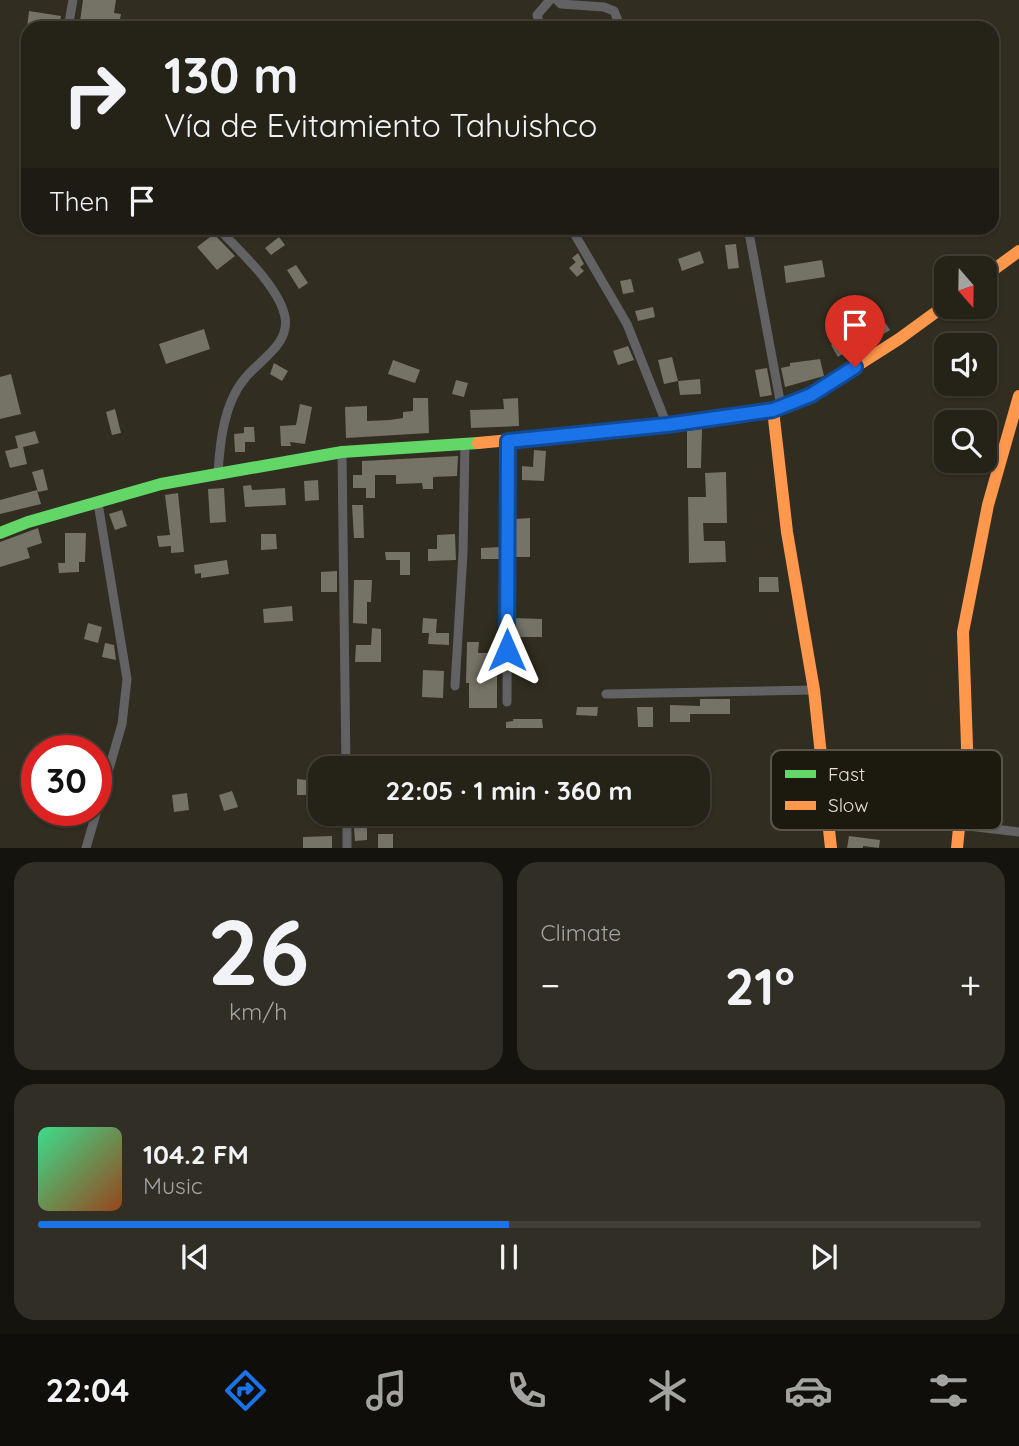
<!DOCTYPE html>
<meta charset="utf-8">
<style>
:root{--surface:#252218;--page:#312f25;--text:#f1f3f6;--muted:#a3a4a2;--line:#423f37;--accent:#1a73e8}
body{margin:0;font-family:Quicksand,sans-serif;background:var(--page);color:var(--text);height:100vh;display:flex;flex-direction:column;font-size:26px;white-space:nowrap}
*{box-sizing:border-box;margin:0}
p{font-size:23px;color:var(--muted)}
.icon{flex:none;width:38px;height:38px;fill:none;stroke:currentColor;stroke-width:2;stroke-linecap:round;stroke-linejoin:round}
.map{position:relative;height:848px;overflow:hidden}
.side{display:flex;flex-direction:column;gap:14px;padding:14px;background:#14130d;flex:1}
.side>*{flex:none}
.guide{position:absolute;left:21px;top:21px;width:978px;height:214px;border-radius:21px;box-shadow:0 2px 5px #0004,0 0 0 2px var(--line);background:#252218;color:var(--text);overflow:hidden}
.needle{width:46px;rotate:160deg}
.fabs{position:absolute;left:934px;top:256px;display:grid;gap:14px}
.fabs a{display:grid;place-items:center;width:63px;height:63px;border-radius:14px;background:var(--surface);box-shadow:0 2px 5px #0004,0 0 0 2px var(--line);font-size:35px}
.speed{position:absolute;left:21px;top:735px;display:flex;gap:14px;font-size:35px;font-weight:700;text-align:center}
.speed>*{display:grid;place-content:center;width:91px;height:91px;border-radius:50%;background:var(--surface);box-shadow:0 2px 5px #0004,0 0 0 2px var(--line);line-height:1}
.speed .limit{border:10px solid #d22;background:#fff;color:#111}
.pin{position:absolute;display:grid;place-items:center;width:60px;height:60px;color:#fff;margin:-72px -30px;border-radius:50% 50% 50% 0;rotate:-45deg;box-shadow:0 0 7px #0007}
.pin .icon{rotate:45deg}
.me{position:absolute;width:77px;margin:-38px;rotate:0deg;stroke-linejoin:round;filter:drop-shadow(0 0 5px #0008)}
.turn{display:flex;align-items:center;gap:24px;height:147px;padding:0 28px;font-size:32px}
.turn .icon{width:91px;height:91px;stroke-width:2.5}
.turn b{display:block;font-size:49px;line-height:60px}
.then{display:flex;align-items:center;height:66px;padding:0 28px;background:#0003;gap:14px;font-size:26px}
.big{font-size:52px;font-weight:700;line-height:1.1}
.side .widget{flex:1;display:flex;flex-direction:column;justify-content:center;gap:10px;min-width:0;padding:0 24px;border-radius:21px;background:var(--page)}
.side .dial{align-items:center;gap:0}
.dial b{font-size:91px;line-height:1}
.song{display:flex;align-items:center;gap:21px}
.cover{width:84px;height:84px;border-radius:10px;background:linear-gradient(135deg,hsl(150 70% 55%),hsl(20 70% 35%))}
.played{height:7px;border-radius:4px;background:linear-gradient(90deg,var(--accent) 50%,var(--line) 50%)}
.keys{display:flex;justify-content:space-around;direction:ltr}
.heat{display:flex;justify-content:space-between;align-items:center;font-size:38px;direction:ltr}
.side .tiles{flex:1;display:grid;gap:14px;grid-template-columns:1fr 1fr}
.widget:last-child{grid-column:span 2}
.trip{position:absolute;left:308px;top:756px;width:402px;height:70px;border-radius:21px;background:var(--surface);box-shadow:0 2px 5px #0004,0 0 0 2px var(--line);font-weight:700;line-height:70px;text-align:center}
.tab-bar{display:flex;height:112px;justify-content:space-around;align-items:center;background:#0f0e0a;color:var(--muted)}
.tab-bar .icon{width:49px;height:49px}
.tab-bar .current{color:var(--accent)}
.tab-bar b{font-size:32px;color:var(--text)}
.map>svg:first-child{display:block}
</style>
<div class="map">
<svg width="1019" height="848" viewBox="0 0 1019 848">
<rect width="100%" height="100%" fill="#312d20"/>
<path fill="#757266" d="M83 0H116L114 13 121 14 118 28H79Z
M29 11 61 16 59 28H27Z
M214 234 235 256 217 270 197 247Z
M279 237 285 245 271 255 265 248Z
M736 244 739 268 728 269 725 245Z
M700 251 704 263 682 271 678 259Z
M578 253 584 264 580 267 584 271 577 277 569 268 576 262 579 266 572 258Z
M822 260 825 277 786 283 784 266Z
M296 265 308 283 299 289 287 270Z
M631 279 634 292 623 294 620 281Z
M653 307 655 317 638 321 635 311Z
M880 315 890 330 882 335 880 332 865 342 867 345 857 352 854 346 838 357 831 345 866 322 867 323Z
M204 329 210 349 166 364 159 344Z
M628 346 634 360 618 365 613 351Z
M672 357 678 381 664 384 658 360Z
M820 359 824 376 785 387 781 368 790 366V363Z
M393 360 420 370 415 383 388 374Z
M274 363 288 371 282 381 270 374Z
M767 368 772 395 760 397 755 370Z
M11 374 21 414 0 419V377Z
M700 379 701 394 680 395 678 381Z
M456 380 468 383 464 397 452 394Z
M413 398H428L429 433 346 438 345 407 367 406V421L390 420 403 418V412L413 411Z
M518 398 519 426 471 428 470 410 504 409 503 399Z
M300 404 312 407 305 444 290 442 291 446H281L280 426 296 425Z
M115 409 121 433 112 435 106 412Z
M244 427H254L255 442H245V452H235L234 434 244 433Z
M702 429 701 468H687V431Z
M35 431 39 443 23 447 27 464 10 468 5 451 18 448 15 436Z
M534 450 546 451 544 481 522 480V466L533 467Z
M458 456 457 476 433 477V489H423L422 483 396 484V475H375V498H366V488H353V475H362V461Z
M43 469 48 490 38 492 32 472Z
M726 472 727 523H703L704 541H725L726 562 689 563 688 497H706L705 473Z
M318 480 319 500 305 501 304 481Z
M251 485 252 490 285 488 286 505 245 507 243 486Z
M224 488 226 522 210 523 208 489Z
M37 490 41 504 0 514V500Z
M178 493 184 552 171 553V546L159 547 157 536 170 535 165 495Z
M352 505H363L364 538H354Z
M122 510 127 526 115 530 109 514Z
M530 518V557H515V519Z
M38 528 42 543 27 548 30 558 0 567V542Z
M65 533H86L85 562H79V572L59 573 58 563H65Z
M261 534H276L277 549 261 550Z
M455 534 456 560 428 561V549H437V535Z
M501 547V559H481V548Z
M385 552H410V575H400V560H386Z
M227 560 229 574 201 578V573L195 574 194 565Z
M337 571V592H321V572Z
M759 577H778L779 592H759Z
M354 580H372L371 602H367V624L353 623Z
M292 606 293 621 264 623 263 609Z
M423 618 437 619 436 633H449V645L428 644 429 633H422Z
M514 618 542 619V637H514Z
M88 623 102 627 98 643 84 639Z
M372 628 381 629V662H355L356 645H371Z
M467 642H479L478 653H497V708H469V683H466Z
M105 643 114 645 116 660 102 657Z
M423 670 444 671 443 698 422 697Z
M700 699H730V714H690V722H670V705L700 706Z
M577 707H598L597 716 576 715Z
M637 707H653V727H638Z
M513 719H542L543 728H506V722L513 721Z
M297 779 307 780V795H297Z
M232 791 238 807 224 811 219 795Z
M187 793 189 810 174 812 172 795Z
M367 827V840L355 841 354 828Z
M378 834H393V848H378Z
M332 836V848H303V837Z
M849 836 880 840 879 848 863 846V848H847Z"/>
<g fill="none" stroke-linecap="round" stroke-linejoin="round">
<path stroke="#626265" stroke-width="9" d="M557 0 561 4 604 7 614 11 621 28
M68 28 73 0
M541 28 537 15 550 0
M571 228 627 324 667 425
M746 228 750 238 781 406
M342 452 346 768
M218 473C220 441 224 402 246 377 260 360 290 344 285 317 279 286 239 251 218 228
M455 686 463 553 465 444
M606 694 814 690
M507 702 508 441
M347 814V848
M960 825 1019 832
M86 848 122 724 127 679 98 503"/>
<path stroke="#63d668" stroke-width="12" d="M0 533 28 522 161 484 342 452 478 443"/>
<path stroke="#ff974d" stroke-width="12" d="M985 276 1019 251
M773 410 787 532 814 690 831 848
M478 443 667 425 773 410 811 395 899 339 947 304
M957 848 961 808 968 775 963 632 988 505 1019 396"/>
</g>
<g fill="none" stroke-linecap="round" stroke-linejoin="round">
<g stroke="#114b97" stroke-width="18">
<path id="route" d="M507 650 508 441 667 425 773 410 811 395 855 367"/>
</g>
<use href="#route" stroke="#1a73e8" stroke-width="12"/>
</g>
<rect x="771" y="750" width="231" height="80" rx="10" fill="#1c190f" stroke="#585449" stroke-width="2"/>
<rect x="785" y="770" width="31" height="8" fill="#63d668"/>
<rect x="785" y="801" width="31" height="9" fill="#ff974d"/>
<g font-size="19" fill="#e4dfd1">
<text x="828" y="781">Fast</text>
<text x="828" y="812">Slow</text>
</g>
</svg>
<div class="fabs">
<a><svg class="needle" viewBox="-14 -14 28 28"><path d="M0-13l5 13h-10z" fill="#e53935"/><path d="M0 13l5-13h-10z" fill="#a3a4a2"/></svg></a>
<a><svg class="icon" aria-label="sound" viewBox="0 0 24 24"><path d="M4 9h4l5-4v14l-5-4H4zM17 9q2 3 0 6"/></svg></a>
<a><svg class="icon" aria-label="search" viewBox="0 0 24 24"><circle cx="10" cy="10" r="6"/><path d="M15 15l6 6"/></svg></a>
</div>
<div class="speed"><div class="limit">30</div></div>
<div class="pin" style="left:855px;top:367px;background:#d93025"><svg class="icon" aria-label="arrive" viewBox="0 0 24 24"><path d="M6 21V4h12l-3 4 3 4H6"/></svg></div>
<svg class="me" style="left:507px;top:650px" viewBox="-20 -20 40 40"><path d="M0-17L14 15 0 8-14 15z" fill="#1a73e8" stroke="#fff" stroke-width="4"/></svg>
<div class="trip">22:05 · 1 min · 360 m</div>
<div class="guide">
<div class="turn"><svg class="icon" aria-label="right" viewBox="0 0 24 24"><path d="M7 20v-9h11M14 6l5 5-5 5"/></svg><div><b>130 m</b>Vía de Evitamiento Tahuishco</div></div>
<div class="then">Then<svg class="icon" aria-label="arrive" viewBox="0 0 24 24"><path d="M6 21V4h12l-3 4 3 4H6"/></svg></div>
</div>
</div>
<section class="side">
<div class="tiles">
<div class="widget dial"><b>26</b><p>km/h</p></div>
<div class="widget"><p>Climate</p>
<div class="heat"><a>−</a><b class="big">21°</b><a>+</a></div>
</div>
<div class="widget">
<div class="song"><i class="cover"></i><div><b>104.2 FM</b><p>Music</p></div></div>
<div class="played"></div>
<div class="keys"><svg class="icon" aria-label="previous" viewBox="0 0 24 24"><path d="M18 5L8 12l10 7zM5 5v14"/></svg><svg class="icon" aria-label="pause" viewBox="0 0 24 24"><path d="M8 5v14M16 5v14"/></svg><svg class="icon" aria-label="next" viewBox="0 0 24 24"><path d="M6 5l10 7-10 7zM19 5v14"/></svg></div>
</div>
</div>
</section>
<nav class="tab-bar">
<b>22:04</b>
<svg class="icon current" aria-label="directions" viewBox="0 0 24 24"><path d="M12 3l9 9-9 9-9-9zM9 14v-3h6M13 9l2 2-2 2"/></svg>
<svg class="icon" aria-label="music" viewBox="0 0 24 24"><path d="M9 18V5l10-2v13"/><circle cx="6" cy="18" r="3"/><circle cx="16" cy="16" r="3"/></svg>
<svg class="icon" aria-label="phone" viewBox="0 0 24 24"><path d="M5 4h4l2 5-3 2q2 4 5 5l2-3 5 2v4C11 20 4 13 5 4z"/></svg>
<svg class="icon" aria-label="climate" viewBox="0 0 24 24"><path d="M12 3v18M4 7l16 10M4 17L20 7"/></svg>
<svg class="icon" aria-label="car" viewBox="0 0 24 24"><path d="M5 17H2v-5l4-1 3-4h7l3 4 3 1v5h-3M9 17h6M6 11h13"/><circle cx="7" cy="17" r="2"/><circle cx="17" cy="17" r="2"/></svg>
<svg class="icon" aria-label="filters" viewBox="0 0 24 24"><path d="M4 7h16M4 17h16"/><circle cx="9" cy="7" r="2"/><circle cx="15" cy="17" r="2"/></svg>
</nav>
